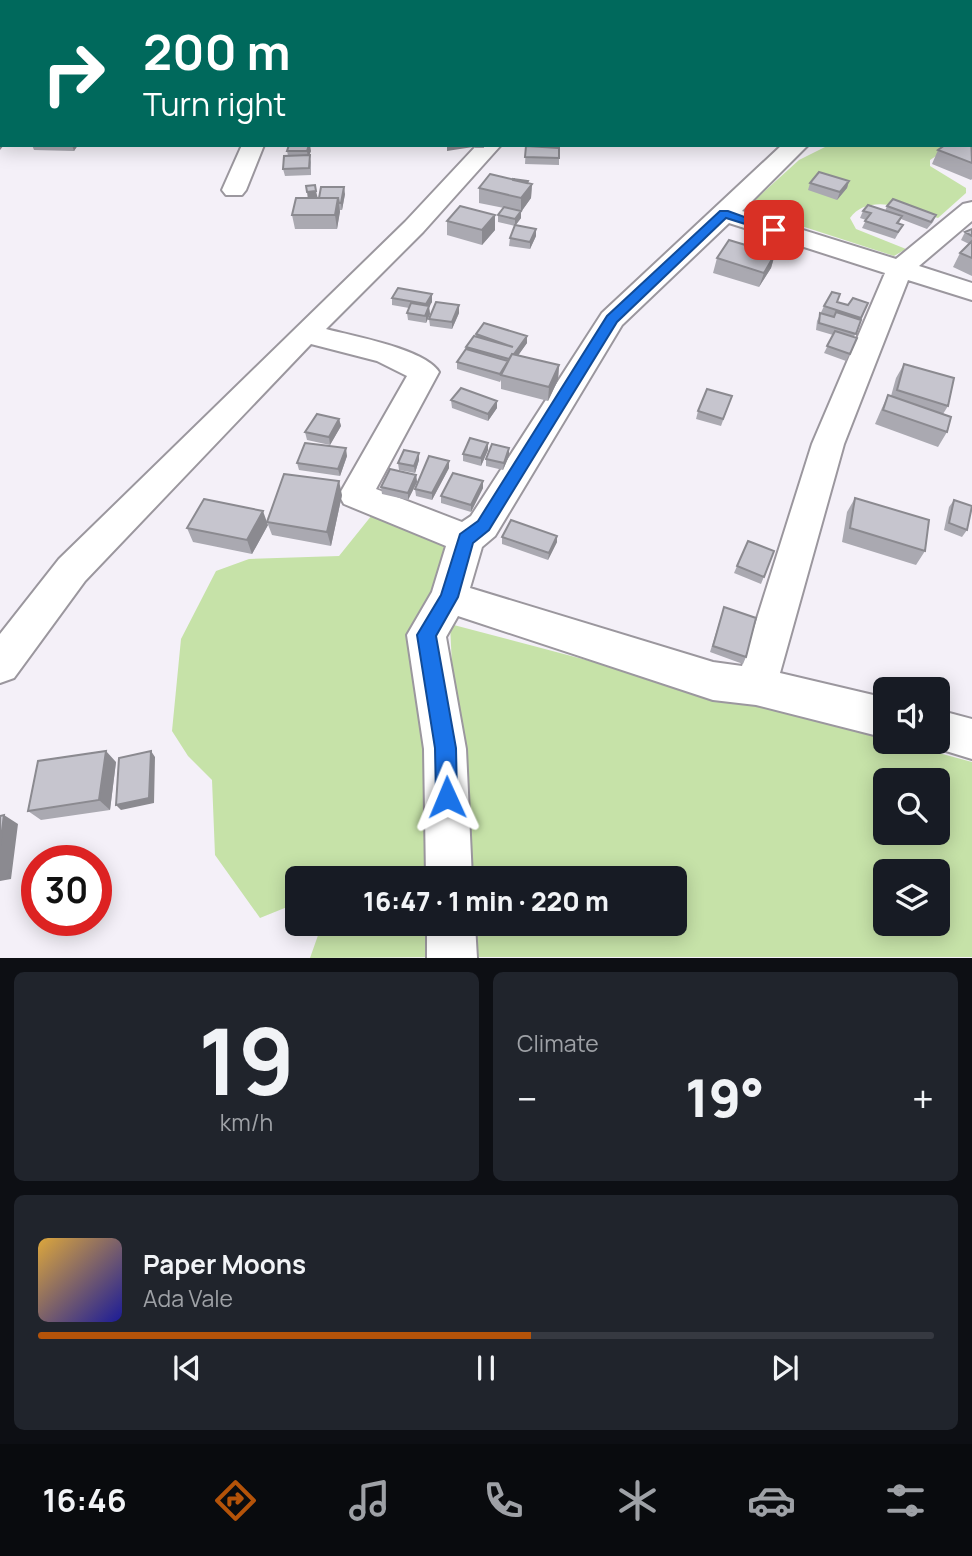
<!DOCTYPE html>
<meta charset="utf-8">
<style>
:root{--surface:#171b24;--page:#20242c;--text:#f1f3f6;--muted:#9ea1a6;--line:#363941;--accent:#b45309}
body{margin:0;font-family:Manrope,sans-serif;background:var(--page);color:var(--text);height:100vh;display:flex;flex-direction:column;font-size:26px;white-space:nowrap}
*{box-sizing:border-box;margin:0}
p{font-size:23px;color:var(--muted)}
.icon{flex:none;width:38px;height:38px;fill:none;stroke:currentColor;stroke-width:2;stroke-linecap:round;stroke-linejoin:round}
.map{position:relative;height:958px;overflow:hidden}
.drawer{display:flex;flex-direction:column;gap:14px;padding:14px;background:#0d0f14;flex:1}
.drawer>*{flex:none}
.hud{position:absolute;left:0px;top:0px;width:973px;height:147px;box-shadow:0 4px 18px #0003;background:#00695c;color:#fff;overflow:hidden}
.controls{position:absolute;left:873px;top:677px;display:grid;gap:14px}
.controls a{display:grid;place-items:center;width:77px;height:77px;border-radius:10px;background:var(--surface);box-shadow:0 4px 18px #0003;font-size:35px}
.speed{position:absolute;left:21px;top:845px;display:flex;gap:14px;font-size:35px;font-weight:700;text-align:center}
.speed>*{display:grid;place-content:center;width:91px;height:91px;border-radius:50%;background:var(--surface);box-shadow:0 4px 18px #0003;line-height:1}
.speed .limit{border:10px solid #d22;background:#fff;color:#111}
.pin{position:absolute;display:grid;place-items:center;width:60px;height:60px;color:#fff;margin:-30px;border-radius:14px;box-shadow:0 4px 10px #0006}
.me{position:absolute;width:77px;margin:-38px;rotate:359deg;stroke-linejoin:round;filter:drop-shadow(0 0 5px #0008)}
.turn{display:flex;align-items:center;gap:24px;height:147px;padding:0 28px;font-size:32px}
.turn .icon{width:91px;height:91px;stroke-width:2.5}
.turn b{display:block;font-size:49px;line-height:60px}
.big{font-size:52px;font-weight:800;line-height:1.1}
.drawer .card{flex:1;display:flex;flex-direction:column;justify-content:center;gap:10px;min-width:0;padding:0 24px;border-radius:10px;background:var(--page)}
.drawer .dial{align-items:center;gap:0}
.dial b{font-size:91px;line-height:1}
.song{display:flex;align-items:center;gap:21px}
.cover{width:84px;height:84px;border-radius:10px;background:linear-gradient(135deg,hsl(40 70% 55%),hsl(240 70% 35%))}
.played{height:7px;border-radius:4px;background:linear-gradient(90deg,var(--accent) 55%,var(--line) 55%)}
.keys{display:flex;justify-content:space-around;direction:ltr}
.heat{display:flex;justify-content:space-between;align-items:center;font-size:38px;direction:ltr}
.drawer .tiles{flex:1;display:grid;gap:14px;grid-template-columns:1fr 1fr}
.card:last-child{grid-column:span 2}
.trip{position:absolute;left:285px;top:866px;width:402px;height:70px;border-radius:10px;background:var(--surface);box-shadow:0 4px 18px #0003;font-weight:800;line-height:70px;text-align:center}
.dock{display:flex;height:112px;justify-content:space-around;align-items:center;background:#090b0e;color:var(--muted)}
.dock .icon{width:49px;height:49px}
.dock .selected{color:var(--accent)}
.dock b{font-size:32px;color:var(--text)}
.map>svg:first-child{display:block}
</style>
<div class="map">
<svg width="972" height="958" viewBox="0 0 972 958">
<rect width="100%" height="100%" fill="#f4f0f8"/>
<path fill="#c6e2a8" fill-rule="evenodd" d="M829 145H953L930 160V166L966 188V193L938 218C914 211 869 191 850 218L856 229 906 249 894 256 746 208 799 160Z
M372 515 453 543 415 633 435 878H298L297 903 260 918 215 855 212 780 188 756 172 731 181 639 216 571 249 559 339 556Z
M450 624 885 739 886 742H898L972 762V957H471L470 924H676V878H468C464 793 453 709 450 624ZM886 780H938V833H886ZM886 872H938V924H886Z
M322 924H439L441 957 310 958Z"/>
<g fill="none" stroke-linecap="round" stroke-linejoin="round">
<g stroke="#9b979e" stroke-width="4">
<path id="minor" d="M22 0H38L21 2Z
M175 0H191L174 2Z
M265 0H290L264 2Z
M535 0H552L534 2Z
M717 0H733L734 2H717Z
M971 76H972V88H971Z
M242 145H264L246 190 242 195H226L222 190Z
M477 145H501L423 232 326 329C353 336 425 349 439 372L376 489 462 522 471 516 602 313 782 145H808L742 211 896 259 963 204 972 202V221L919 266 972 283V300L908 280 844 444 780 673 886 698V738L756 705 713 700 458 616 446 637 466 749 472 878H426L424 749 407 635 432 592 446 546 344 504 339 495 407 376 377 361 311 344 85 581 14 678 0 683V634L59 559 405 222ZM729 223 885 273 812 444 742 666 713 662 470 588 482 547 495 536 622 325Z
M938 710 972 719V759L923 744 922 742H938Z
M427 924H475L477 958H427Z"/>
</g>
<path stroke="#827f84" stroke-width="2.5" stroke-dasharray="2.5 2.5" stroke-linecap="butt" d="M874 0 877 2
M943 0 947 2"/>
<use href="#minor" fill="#fff" fill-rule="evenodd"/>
</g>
<path fill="#aaa9b1" d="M198 0H230L229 2H197Z
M322 0H346V2H322Z
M972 134V179L971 180 932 164 938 150Z
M32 145H78L74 151 34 150Z
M474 145H484V148H475Z
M526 146 559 148V165L525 164Z
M287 151H311L309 155 311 162V175L285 176 283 169 288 156Z
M513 180 528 181 527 183 532 184 531 198 521 212V218L515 226 498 222V215L504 208 479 203V188Z
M849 181 847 188 837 200 808 190 810 183Z
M345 194 342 210H340L337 229H295L292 215 318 198Z
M887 206 936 215 933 222 927 229 901 219 899 223 903 225 895 239 862 228 866 220 860 218 863 211H885Z
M447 221 495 230 482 245 447 235Z
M536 229V236L530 249 509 246 510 238Z
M972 229V276L953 267 960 253 969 244 961 240 965 232Z
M775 254 771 268 759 287 713 273 717 258Z
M392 298 432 302 429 307 430 314 426 323 408 320 407 313 409 308 392 305Z
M837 302 848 305 868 303 854 337 857 338 846 361 824 353 833 335 816 330 817 321 824 306Z
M459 305V313L452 329 430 326 429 319Z
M476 334 527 336V343L518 355 559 365 558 380 548 401 501 389V380L500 382 457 369V362L466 349V347L476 336Z
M904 364 948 406 943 414 947 432 938 447 875 424 881 410 888 395 891 396 896 378Z
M732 396 721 426 696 419 698 411Z
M451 400 497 408 488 421 452 408Z
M339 419 341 426 330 445 307 440 305 432Z
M488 443V450L481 466 463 461V454Z
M419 453V460L415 473 399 470 398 463Z
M347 456 340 476 299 470 297 463Z
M509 456 503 470 486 466V459Z
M449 461V468L432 500 416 496 415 489Z
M416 475 417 482 408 500 382 494 381 487Z
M483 481V488L471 512 441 503V496Z
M342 495 331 546 272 535 267 522Z
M855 498 925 551 916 565 842 542 847 512Z
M954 500 967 530 962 537 944 530 949 507Z
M268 525 252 554 193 542 187 528Z
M557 536V542L548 560 502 544V537Z
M748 541 774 551 761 584 734 573Z
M724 607 746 657 743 664 710 652Z
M116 762 110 810 41 820 28 811Z"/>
<path fill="#8b8a90" d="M477 0H508L503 2H477Z
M686 0H707L686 2Z
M769 0H784V1L769 2Z
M2 126V145H4L0 150V128Z
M72 145H78L74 151Z
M310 145 311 151 308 158 307 151Z
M447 145H473V147L447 151Z
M528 181 527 188 532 184 531 198 521 212V198Z
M849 181 847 188 837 200 840 192Z
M344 187 345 194 342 210 341 203Z
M316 191 318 199 308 200 307 192Z
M338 198 340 212 337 229 335 215Z
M521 211V218L515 226V219Z
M495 215V230L482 245V230Z
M536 229V236L530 249V242Z
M775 254 771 268 759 287 764 273Z
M432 294V302L429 307 430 314 426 323V304Z
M459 305V313L452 329V322Z
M527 336V343L510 367V360Z
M559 365 558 380 548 401 549 387Z
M497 401V408L488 421V414Z
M339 419 341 426 330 445 329 437Z
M488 443V450L481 466V458Z
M346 448 347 456 340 476 338 469Z
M509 448V456L503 470 504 463Z
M419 453V460L415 473 414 466Z
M449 461V468L432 500V493Z
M416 475 417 482 408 500V493Z
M339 481 342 495 331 546 327 532Z
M483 481V488L471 512V505Z
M263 511 268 525 252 554 247 540Z
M557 536V542L548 560 549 553Z
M106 751 116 762 110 810 99 800Z
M151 751 155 757 154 803 121 810 116 805Z
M4 815 18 824 11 879 0 881V846Z"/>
<path fill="#c6c5ce" stroke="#8b8a90" stroke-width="2" d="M45 0H57L56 2H44Z
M85 0H104L102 2H83Z
M107 0H129L127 2H106Z
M198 0H208V2H197Z
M291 0H301L300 2H290Z
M0 13H2L1 23H0Z
M971 134 972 163 938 150 945 145H971Z
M289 145H309L307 151H287Z
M526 146 559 148V158L525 157Z
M310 155 309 168 283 169 284 156Z
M819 172 849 181 840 192 810 183Z
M490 174 532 184 521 198 479 188Z
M513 179 528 181 527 183 513 180Z
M315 185 316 191 307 192 306 186Z
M321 187H344L341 203H339L338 198H319Z
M296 198H338L335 215H292Z
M893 199 936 215 931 222 887 206Z
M868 205 902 216 897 223 903 225 898 232 865 221 871 213 863 211Z
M460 206 495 215 482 230 447 221Z
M504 207 521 211 515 219 498 215Z
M515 225 536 229 530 242 510 238Z
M972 229V236L965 232Z
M729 240 775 254 764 273 717 258Z
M972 241V258L960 253Z
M398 288 432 294 426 304 392 298Z
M832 292 840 294 837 302 848 305 853 298 868 303 861 318 824 306Z
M436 302 459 305 452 322 429 319Z
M411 303 429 306 425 316 407 313Z
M836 312 861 320 856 334 819 323 820 313 834 317Z
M484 323 527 336 514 354H512L509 359 466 347 474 336 513 347 476 334Z
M835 331 857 338 850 354 827 346Z
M466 349 508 361 500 374 457 362Z
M512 354 559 365 549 387 501 375Z
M904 364 954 378 948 406 897 390Z
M461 388 497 401 488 414 451 400Z
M707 389 732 396 723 419 698 411Z
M888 395 951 417 947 432 883 410Z
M317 414 339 419 329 437 305 432Z
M470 438 488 443 481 458 463 454Z
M305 443 346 448 338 469 297 463Z
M492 444 509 448 504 463 486 459Z
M404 450 419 453 414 466 398 463Z
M429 456 449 461 432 493 415 489Z
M390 469 416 475 408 493 381 487Z
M453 473 483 481 471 505 441 496Z
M284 474 339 481 327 532 267 522Z
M855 498 929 520 925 551 850 528Z
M204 499 263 511 247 540 187 528Z
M954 500 972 506 967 530 949 523Z
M511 520 557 536 549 553 502 537Z
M748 541 774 551 764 577 737 566Z
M724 607 756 618 746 657 713 646Z
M106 751 99 800 28 811 38 761Z
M151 751 149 798 116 805 119 758Z
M4 815 0 846V816Z"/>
<path fill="#1a73e8" stroke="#114b97" stroke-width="2" d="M720 211H728L780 230 774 233 726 218 617 322 489 530 473 543 458 597 436 636 456 748 457 797 454 805 447 808 439 805 436 797 435 748 417 635 441 595 460 534 478 521 607 316Z"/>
</svg>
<div class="controls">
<a><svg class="icon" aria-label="sound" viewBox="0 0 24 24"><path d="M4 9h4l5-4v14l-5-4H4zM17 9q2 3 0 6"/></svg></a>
<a><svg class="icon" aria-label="search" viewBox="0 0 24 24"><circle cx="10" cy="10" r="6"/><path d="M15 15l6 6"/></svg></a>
<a><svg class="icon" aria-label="layers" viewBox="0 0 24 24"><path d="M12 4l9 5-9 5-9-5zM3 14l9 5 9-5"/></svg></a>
</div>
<div class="speed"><div class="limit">30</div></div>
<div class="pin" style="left:774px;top:230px;background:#d93025"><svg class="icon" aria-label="arrive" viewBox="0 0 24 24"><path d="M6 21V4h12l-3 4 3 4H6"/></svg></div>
<svg class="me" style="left:447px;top:797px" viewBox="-20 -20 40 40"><path d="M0-17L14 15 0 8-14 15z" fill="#1a73e8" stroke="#fff" stroke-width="4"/></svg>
<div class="trip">16:47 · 1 min · 220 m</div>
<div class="hud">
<div class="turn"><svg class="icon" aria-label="right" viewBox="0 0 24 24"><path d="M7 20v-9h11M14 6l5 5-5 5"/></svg><div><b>200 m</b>Turn right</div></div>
</div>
</div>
<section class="drawer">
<div class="tiles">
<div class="card dial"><b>19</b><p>km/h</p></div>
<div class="card"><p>Climate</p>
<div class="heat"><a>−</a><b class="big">19°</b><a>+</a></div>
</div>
<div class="card">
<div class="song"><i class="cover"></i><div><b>Paper Moons</b><p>Ada Vale</p></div></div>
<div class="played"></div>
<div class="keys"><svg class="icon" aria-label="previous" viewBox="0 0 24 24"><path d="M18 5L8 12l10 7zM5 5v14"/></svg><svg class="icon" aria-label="pause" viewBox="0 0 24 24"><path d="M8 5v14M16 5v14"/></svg><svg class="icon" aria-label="next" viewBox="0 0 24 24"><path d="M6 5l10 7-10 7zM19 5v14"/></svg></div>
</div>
</div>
</section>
<nav class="dock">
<b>16:46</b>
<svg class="icon selected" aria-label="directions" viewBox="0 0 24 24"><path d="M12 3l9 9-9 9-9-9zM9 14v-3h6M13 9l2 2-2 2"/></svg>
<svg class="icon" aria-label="music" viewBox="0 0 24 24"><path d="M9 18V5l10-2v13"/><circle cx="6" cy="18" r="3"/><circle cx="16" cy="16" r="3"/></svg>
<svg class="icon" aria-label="phone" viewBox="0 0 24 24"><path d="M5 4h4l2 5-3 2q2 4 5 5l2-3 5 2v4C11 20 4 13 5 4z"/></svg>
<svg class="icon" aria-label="climate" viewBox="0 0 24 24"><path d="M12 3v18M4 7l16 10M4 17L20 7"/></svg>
<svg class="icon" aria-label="car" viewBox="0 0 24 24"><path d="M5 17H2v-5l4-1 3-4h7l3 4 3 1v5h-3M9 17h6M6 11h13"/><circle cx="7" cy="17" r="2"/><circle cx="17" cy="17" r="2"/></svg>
<svg class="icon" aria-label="filters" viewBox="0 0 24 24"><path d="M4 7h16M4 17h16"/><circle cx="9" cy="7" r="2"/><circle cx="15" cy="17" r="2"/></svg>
</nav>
